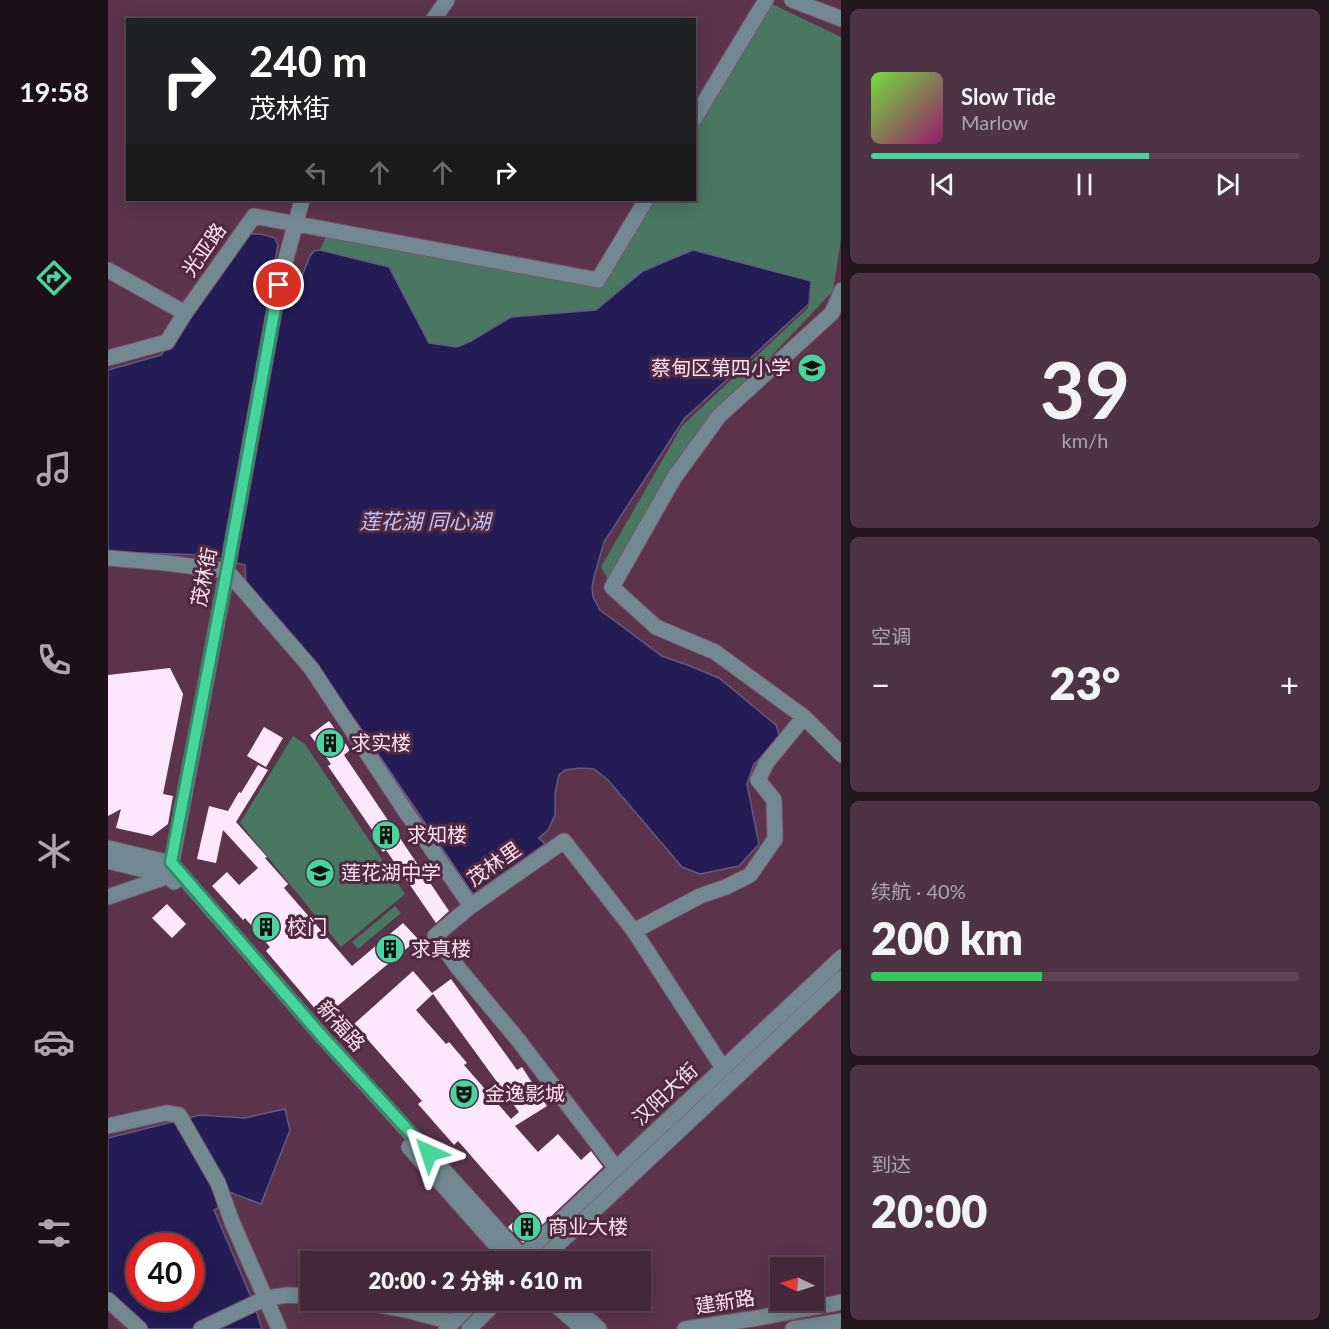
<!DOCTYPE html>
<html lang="zh">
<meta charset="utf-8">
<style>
:root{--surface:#442739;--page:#4e3344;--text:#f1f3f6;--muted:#afa5ae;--line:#5c4453;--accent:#48d49d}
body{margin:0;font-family:Lato,"Noto Sans SC",sans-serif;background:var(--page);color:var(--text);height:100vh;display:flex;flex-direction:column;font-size:22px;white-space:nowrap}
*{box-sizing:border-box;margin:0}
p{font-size:20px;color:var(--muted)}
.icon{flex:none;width:33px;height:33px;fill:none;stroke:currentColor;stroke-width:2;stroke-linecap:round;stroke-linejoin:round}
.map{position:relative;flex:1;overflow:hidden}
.drawer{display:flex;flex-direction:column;gap:9px;padding:9px;background:#25151f;width:488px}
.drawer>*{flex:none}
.guide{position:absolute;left:18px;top:18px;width:570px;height:183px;border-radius:0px;box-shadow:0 3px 15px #0003,0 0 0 2px var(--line);background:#202124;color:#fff;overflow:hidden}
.needle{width:39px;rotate:274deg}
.tools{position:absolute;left:662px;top:1257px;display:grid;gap:12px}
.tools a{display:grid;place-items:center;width:54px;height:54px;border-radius:0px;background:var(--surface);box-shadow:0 3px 15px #0003,0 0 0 2px var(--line);font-size:30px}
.speed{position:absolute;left:18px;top:1233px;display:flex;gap:12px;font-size:30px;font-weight:700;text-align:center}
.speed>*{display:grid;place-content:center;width:78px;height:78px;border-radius:50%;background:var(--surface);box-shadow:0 3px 15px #0003,0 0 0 2px var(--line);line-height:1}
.speed .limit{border:9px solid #d22;background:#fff;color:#111}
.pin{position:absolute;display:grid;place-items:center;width:51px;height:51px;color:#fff;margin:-26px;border:3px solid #fff;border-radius:50%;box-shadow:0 2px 6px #0007}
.me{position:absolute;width:66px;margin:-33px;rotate:318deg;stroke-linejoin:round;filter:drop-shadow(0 0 4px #0008)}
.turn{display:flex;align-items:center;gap:21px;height:126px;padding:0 24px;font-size:27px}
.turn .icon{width:78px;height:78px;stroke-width:2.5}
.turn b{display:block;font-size:42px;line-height:51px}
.lanes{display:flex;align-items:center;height:57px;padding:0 24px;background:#0003;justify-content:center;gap:30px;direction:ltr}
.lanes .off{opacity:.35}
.big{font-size:45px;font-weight:800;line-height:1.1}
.drawer .tile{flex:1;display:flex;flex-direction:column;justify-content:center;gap:9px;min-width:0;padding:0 21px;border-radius:9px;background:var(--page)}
.drawer .dial{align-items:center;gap:0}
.dial b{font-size:78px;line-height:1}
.song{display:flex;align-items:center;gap:18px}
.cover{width:72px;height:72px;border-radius:9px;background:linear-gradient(135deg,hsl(100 70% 55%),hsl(320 70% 35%))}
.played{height:6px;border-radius:3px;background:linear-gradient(90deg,var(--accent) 65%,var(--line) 65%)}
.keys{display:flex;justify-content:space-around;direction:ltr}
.heat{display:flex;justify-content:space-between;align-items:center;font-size:33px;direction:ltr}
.charge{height:9px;border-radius:4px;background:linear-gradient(90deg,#34c759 40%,var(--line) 0)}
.trip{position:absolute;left:192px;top:1251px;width:351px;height:60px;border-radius:0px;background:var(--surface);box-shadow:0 3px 15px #0003,0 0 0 2px var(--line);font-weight:800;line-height:60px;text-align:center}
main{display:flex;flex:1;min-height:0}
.dock{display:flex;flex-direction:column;width:108px;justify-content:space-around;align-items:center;background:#1b1017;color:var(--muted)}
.dock .icon{width:42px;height:42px}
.dock .on{color:var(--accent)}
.dock b{font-size:27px;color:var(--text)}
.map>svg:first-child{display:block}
</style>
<main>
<nav class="dock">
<b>19:58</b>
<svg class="icon on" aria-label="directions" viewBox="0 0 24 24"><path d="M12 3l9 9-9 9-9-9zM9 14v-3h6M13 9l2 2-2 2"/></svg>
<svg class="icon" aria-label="music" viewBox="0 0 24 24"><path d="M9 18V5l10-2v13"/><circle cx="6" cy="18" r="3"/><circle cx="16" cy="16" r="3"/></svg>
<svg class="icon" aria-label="phone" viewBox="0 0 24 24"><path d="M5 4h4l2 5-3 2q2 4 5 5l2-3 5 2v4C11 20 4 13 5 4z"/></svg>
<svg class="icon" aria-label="climate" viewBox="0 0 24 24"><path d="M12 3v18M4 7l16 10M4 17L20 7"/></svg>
<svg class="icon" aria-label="car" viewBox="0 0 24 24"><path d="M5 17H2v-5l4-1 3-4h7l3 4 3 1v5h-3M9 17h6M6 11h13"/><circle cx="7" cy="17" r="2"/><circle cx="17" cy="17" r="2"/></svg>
<svg class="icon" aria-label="filters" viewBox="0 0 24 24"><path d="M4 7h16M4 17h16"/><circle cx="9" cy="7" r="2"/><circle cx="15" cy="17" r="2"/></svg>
</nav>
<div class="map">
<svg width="734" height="1329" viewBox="0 0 734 1329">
<rect width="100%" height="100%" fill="#5b344c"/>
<path fill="#497761" d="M662 3 733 37 734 233 725 291 598 425 504 587 493 567 574 426 700 308 703 281 535 271 488 310 403 317 363 341 349 347 321 344 281 267 212 250 217 238 213 220 481 276 497 268 537 200H586L587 122Z
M185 736 197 744 297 894 233 947 132 823Z
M287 906 293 913 250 949 244 942Z"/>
<path fill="#231c55" stroke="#645884" stroke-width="1.5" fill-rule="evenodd" d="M139 234H153L167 238 170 245 162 288 186 296 202 256 206 251 212 250 281 267 321 343 349 347 363 341 403 317 488 310 535 271 585 250 703 281 701 304 576 419 496 542 486 577 484 587 485 597 492 610 554 656 582 666 611 678 668 725 671 735 670 741 646 764 639 784 651 844 631 866 592 874 574 867 500 780 486 769 472 768 457 770 451 775 447 793V815L440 830 431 838 437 844 365 894 256 733 203 659 138 584 137 565 98 555 0 552V370L53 355Z
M177 1109 182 1130 153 1204 121 1192 122 1201 106 1210 146 1304 154 1329H35L0 1295V1138L92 1115 136 1118ZM32 1246H82V1298H32Z"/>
<path fill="#fde7ff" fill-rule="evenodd" d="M62 668 75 694 55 794 65 796 60 824 44 836 8 828 13 809 0 816V675Z
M221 721 242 750 236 755 341 911 328 923 278 850 275 852 264 836 267 834 220 766 223 764 202 735Z
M156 727 175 738 158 767 139 756Z
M150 765 160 770 128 822 159 857 157 858 180 884 176 888 244 966 295 923 310 939 215 1018 158 951 162 947 137 918 135 920 104 886 119 872 131 885 150 868 115 830 108 863 89 859 101 806 120 811 131 792 133 793Z
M59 904 78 924 64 938 44 918Z
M305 971 324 993 343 979 409 1070 414 1067 439 1106 407 1126 430 1152 450 1134 473 1160 483 1151 495 1167 415 1243 400 1227 414 1214 350 1141 346 1145 310 1104 314 1101 246 1024ZM325 994 411 1112 403 1119 356 1065 359 1063 341 1042 338 1044 308 1010Z"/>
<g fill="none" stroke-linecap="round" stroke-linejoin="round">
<g stroke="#78546a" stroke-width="17">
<path id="minor" d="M684 0 734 19
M325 20 339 0
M586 119 658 0
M0 270 77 313
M0 358 59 342 77 313 146 216 490 280 538 200
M0 558 58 563 119 571 203 668 300 815 363 906
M696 717 734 755
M0 848 63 863 212 1034 419 1262
M0 861 61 876 66 882
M61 876 119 571 171 284 194 200
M0 897 61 876
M526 931 592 896 618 887 642 875 667 839 666 800 650 780 659 762 696 717 607 652 548 627 504 587 566 478 611 416 724 313 734 290
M0 1126 58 1113 71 1115 110 1183 124 1222 171 1329
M301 1147 403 1262
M508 1168 411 1041 351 969 327 936 363 906 456 841 526 931 615 1068
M408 1262 734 957
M431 1262 734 978
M0 1300 32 1329
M245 1300 302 1311 344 1322
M442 1300 475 1329
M460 1300 491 1329
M93 1329 158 1298 180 1295 202 1296
M338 1329 367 1300
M361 1329 390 1300
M577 1329 650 1318 734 1302
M685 1329 734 1321"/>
</g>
<use href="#minor" stroke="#728992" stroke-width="15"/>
</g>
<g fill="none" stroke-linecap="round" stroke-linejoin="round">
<g stroke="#2f8a66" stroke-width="15">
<path id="route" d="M171 285 119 571 63 862 212 1034 321 1153"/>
</g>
<use href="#route" stroke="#48d49d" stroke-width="10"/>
</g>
<defs>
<g id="school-disc" transform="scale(1.5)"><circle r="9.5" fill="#48d49d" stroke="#502941"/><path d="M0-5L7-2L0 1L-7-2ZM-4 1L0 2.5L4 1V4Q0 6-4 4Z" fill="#111"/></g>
<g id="building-disc" transform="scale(1.5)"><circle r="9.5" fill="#48d49d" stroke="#502941"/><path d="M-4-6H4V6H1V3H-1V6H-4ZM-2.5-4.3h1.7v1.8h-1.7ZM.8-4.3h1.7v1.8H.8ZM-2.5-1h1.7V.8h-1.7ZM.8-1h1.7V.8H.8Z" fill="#111"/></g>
<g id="theatre-disc" transform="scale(1.5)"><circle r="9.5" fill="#48d49d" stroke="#502941"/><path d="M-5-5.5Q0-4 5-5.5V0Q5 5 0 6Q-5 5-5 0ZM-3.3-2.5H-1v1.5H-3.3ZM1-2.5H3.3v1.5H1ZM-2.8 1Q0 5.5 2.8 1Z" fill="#111"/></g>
</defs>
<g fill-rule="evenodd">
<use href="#school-disc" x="704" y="368"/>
<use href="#building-disc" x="222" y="743"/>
<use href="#building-disc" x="278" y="835"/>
<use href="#school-disc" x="212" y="873"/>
<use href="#building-disc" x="158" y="927"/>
<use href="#building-disc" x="282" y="949"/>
<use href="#theatre-disc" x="356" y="1094"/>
<use href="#building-disc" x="419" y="1227"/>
</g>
<g text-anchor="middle" stroke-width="6" stroke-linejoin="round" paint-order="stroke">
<g font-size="20" fill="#fce3f1" stroke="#502941">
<text transform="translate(96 250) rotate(-55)" y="7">光亚路</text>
<text transform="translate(96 577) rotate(-79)" y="7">茂林街</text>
<text transform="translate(386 864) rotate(-35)" y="7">茂林里</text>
<text transform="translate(233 1026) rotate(48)" y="7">新福路</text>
<text transform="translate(557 1094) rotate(-43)" y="7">汉阳大街</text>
<text transform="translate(617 1302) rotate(-9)" y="7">建新路</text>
</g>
<g font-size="20" fill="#fce3f1" stroke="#502941" text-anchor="start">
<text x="683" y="375" text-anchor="end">蔡甸区第四小学</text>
<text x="243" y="750">求实楼</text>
<text x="299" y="842">求知楼</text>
<text x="233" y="880">莲花湖中学</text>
<text x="179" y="934">校门</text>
<text x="303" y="956">求真楼</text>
<text x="377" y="1101">金逸影城</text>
<text x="440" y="1234">商业大楼</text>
</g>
<g font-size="21" font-style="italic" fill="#c2c4fc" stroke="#502941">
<text x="317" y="529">莲花湖 同心湖</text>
</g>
</g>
</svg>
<div class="tools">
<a><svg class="needle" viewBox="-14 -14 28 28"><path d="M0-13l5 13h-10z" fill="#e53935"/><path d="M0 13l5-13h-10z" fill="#afa5ae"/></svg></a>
</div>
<div class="speed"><div class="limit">40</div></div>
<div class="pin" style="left:171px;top:285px;background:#d93025"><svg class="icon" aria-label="arrive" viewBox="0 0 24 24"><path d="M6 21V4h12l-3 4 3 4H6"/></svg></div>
<svg class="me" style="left:321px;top:1153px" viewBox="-20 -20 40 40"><path d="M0-17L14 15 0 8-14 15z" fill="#48d49d" stroke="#fff" stroke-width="4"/></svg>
<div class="trip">20:00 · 2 分钟 · 610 m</div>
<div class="guide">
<div class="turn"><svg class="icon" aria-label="right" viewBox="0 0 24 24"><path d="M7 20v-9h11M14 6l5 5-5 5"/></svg><div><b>240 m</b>茂林街</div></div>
<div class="lanes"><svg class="icon off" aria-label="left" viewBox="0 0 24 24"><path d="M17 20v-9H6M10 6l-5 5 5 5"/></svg><svg class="icon off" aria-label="ahead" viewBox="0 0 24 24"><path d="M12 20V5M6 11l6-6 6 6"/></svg><svg class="icon off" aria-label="ahead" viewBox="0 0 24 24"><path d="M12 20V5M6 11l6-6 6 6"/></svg><svg class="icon" aria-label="right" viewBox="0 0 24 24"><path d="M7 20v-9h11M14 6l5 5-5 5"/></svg></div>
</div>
</div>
<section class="drawer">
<div class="tile">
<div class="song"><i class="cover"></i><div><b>Slow Tide</b><p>Marlow</p></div></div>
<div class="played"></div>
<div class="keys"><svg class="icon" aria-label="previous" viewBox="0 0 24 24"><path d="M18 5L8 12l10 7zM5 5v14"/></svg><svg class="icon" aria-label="pause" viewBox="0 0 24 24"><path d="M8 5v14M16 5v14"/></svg><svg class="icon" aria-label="next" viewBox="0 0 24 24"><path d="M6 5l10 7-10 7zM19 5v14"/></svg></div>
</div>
<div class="tile dial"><b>39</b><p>km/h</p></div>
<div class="tile"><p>空调</p>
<div class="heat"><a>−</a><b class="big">23°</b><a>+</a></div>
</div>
<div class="tile"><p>续航 · 40%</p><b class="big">200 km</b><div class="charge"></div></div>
<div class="tile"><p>到达</p><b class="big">20:00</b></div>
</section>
</main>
